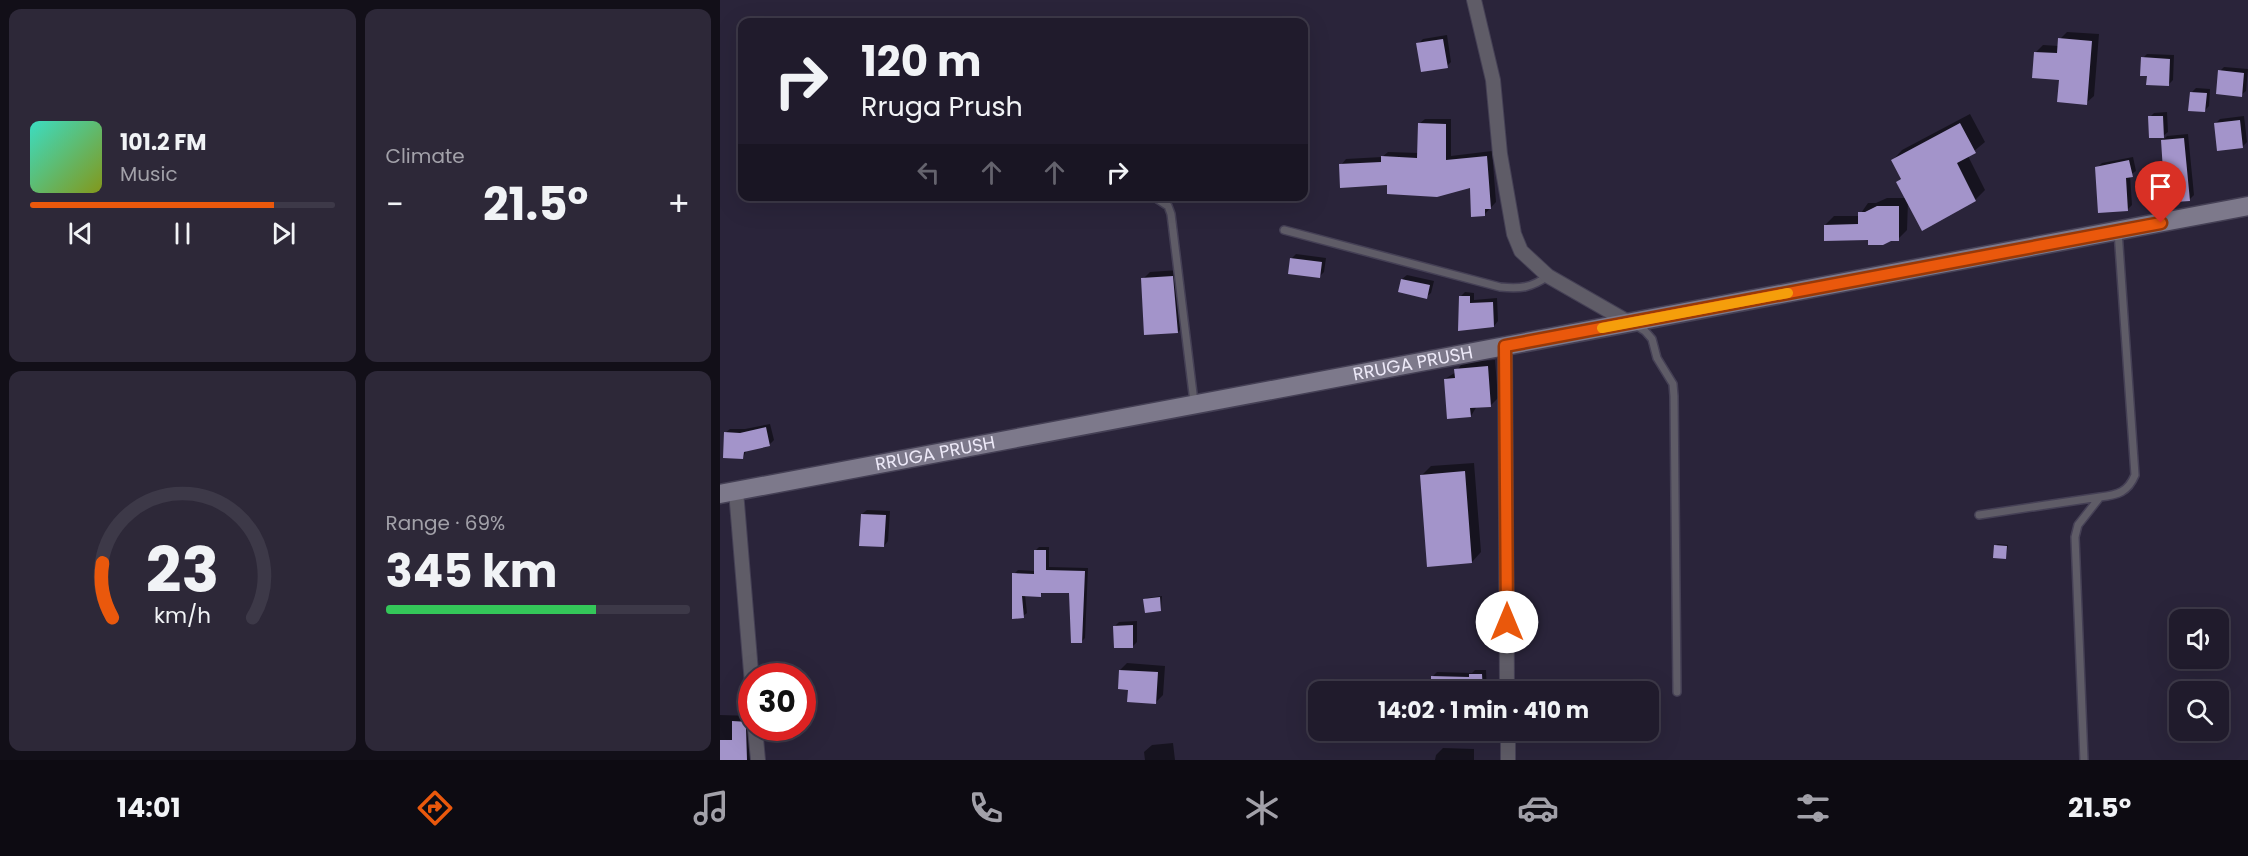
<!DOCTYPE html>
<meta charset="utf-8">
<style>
:root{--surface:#201b2c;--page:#2d2838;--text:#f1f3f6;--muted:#a2a1a9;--line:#3d3948;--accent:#ea580c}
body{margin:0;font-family:Poppins,sans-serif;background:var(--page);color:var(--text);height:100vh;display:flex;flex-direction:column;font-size:22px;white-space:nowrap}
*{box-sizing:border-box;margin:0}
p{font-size:20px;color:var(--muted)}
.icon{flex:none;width:33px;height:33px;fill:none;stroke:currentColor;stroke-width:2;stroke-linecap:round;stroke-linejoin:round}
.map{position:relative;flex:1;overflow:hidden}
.drawer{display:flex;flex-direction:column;gap:9px;padding:9px;background:#120f18;width:720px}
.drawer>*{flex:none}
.guide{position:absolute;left:18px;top:18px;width:570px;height:183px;border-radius:12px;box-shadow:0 6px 24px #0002,0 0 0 2px var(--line);background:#201b2c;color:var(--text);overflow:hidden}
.controls{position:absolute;left:1449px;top:609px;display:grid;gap:12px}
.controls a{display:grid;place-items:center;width:60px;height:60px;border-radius:12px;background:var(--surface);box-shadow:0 6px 24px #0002,0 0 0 2px var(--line);font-size:30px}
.speed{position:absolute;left:18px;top:663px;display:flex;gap:12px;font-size:30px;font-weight:700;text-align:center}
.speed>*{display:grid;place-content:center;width:78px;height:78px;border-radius:50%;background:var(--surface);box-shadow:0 6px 24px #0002,0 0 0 2px var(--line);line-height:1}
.speed .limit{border:9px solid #d22;background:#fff;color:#111}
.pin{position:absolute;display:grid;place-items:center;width:51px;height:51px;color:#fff;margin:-62px -26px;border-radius:50% 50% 50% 0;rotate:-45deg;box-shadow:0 0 6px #0007}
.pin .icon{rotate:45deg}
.me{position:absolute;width:66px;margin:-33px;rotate:0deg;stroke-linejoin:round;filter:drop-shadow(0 0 4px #0008)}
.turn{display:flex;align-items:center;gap:21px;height:126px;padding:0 24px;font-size:27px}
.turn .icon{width:78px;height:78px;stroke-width:2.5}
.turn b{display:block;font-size:42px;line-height:51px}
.lanes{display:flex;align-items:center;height:57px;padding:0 24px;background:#0003;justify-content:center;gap:30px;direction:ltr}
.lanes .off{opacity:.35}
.big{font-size:45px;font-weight:700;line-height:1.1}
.drawer .widget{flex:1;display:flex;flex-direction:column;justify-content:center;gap:9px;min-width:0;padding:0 21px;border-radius:12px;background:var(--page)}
.drawer .dial{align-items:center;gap:0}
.dial svg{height:156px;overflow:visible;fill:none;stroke:var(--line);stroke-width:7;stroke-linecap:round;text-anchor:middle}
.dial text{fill:var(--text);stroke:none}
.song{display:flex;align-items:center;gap:18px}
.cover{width:72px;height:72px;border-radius:9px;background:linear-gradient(135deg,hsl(170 70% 55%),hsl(70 70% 35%))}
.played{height:6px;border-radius:3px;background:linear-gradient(90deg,var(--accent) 80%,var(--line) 80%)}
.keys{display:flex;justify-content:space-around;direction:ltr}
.heat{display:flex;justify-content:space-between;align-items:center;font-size:33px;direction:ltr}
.charge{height:9px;border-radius:4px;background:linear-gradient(90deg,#34c759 69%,var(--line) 0)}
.drawer .tiles{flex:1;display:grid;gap:9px;grid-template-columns:repeat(2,1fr)}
.trip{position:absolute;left:588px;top:681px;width:351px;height:60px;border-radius:12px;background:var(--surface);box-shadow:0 6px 24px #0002,0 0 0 2px var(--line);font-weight:700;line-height:60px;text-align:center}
.dock{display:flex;height:96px;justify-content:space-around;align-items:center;background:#0d0b12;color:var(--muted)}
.dock .icon{width:42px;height:42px}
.dock .on{color:var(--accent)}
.dock b{font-size:27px;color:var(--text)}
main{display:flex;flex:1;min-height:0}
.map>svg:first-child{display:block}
</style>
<main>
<section class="drawer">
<div class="tiles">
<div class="widget">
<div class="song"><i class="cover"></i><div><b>101.2 FM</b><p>Music</p></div></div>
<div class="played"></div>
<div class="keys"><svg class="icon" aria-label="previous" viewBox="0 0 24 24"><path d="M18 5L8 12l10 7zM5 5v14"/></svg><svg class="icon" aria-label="pause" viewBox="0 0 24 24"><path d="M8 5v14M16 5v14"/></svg><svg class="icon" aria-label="next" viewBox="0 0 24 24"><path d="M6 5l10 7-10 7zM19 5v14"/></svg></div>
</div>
<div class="widget"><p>Climate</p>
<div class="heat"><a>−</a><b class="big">21.5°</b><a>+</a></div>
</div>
<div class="widget dial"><svg viewBox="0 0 100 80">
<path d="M14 69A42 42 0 1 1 86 69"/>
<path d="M14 69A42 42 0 0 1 9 41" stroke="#ea580c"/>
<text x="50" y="56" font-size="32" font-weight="700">23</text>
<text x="50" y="72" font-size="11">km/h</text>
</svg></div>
<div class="widget"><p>Range · 69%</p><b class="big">345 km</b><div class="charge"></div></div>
</div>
</section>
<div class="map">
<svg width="1528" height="760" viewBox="0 0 1528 760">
<rect width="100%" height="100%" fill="#2a243a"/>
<path fill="#0007" d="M1347 32 1379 34 1374 96 1366 103 1316 52 1323 45 1339 46 1340 39Z
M727 35 731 62 727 66 698 44 703 39Z
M1427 54 1454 55 1453 80 1448 85 1428 75 1423 58Z
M1504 67 1528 69 1526 91 1521 95 1500 71Z
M1476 88 1490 89 1489 106 1484 111 1472 92Z
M1447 112 1448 132 1443 136 1430 117 1434 113Z
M1250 114 1265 142 1248 156 1265 190 1255 200 1202 229 1188 201 1187 230 1178 239H1149L1105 225 1114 216H1139L1148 203H1156L1167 198H1186L1177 182 1182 177 1173 160 1182 150Z
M1524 116 1527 142 1522 147 1496 123 1500 119Z
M705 119H731V156L772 151 776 202 764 215 752 186 669 184 621 165 626 159 662 157 668 152 699 153V124Z
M1468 134 1474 195 1470 199 1438 172 1445 167 1442 141 1447 136Z
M1413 157 1416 171 1410 175 1412 205 1407 210 1377 168 1382 163Z
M576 254 606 258 604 272 600 276 571 259Z
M459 270 465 325 458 332 423 279 430 272Z
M687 275 714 281 711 293 706 297 682 279Z
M745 292 754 293V300L777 298 778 321 774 326 740 297Z
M775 360 778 398 771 405 757 406 751 416 725 379 736 372 743 362Z
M50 424 54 440 49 445 27 449 23 458 5 433 10 429H25Z
M754 463 761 552 752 562 701 476 711 466Z
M147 510 170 511 168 541 164 546 142 514Z
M1278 544 1288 545 1286 557 1276 545Z
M319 547H329V567L368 568 365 638 362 641 350 592 324 591 320 595H305L307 613 303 616 294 574 298 570 315 571V551Z
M442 596 441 609 425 600 427 598Z
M417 621V642L413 646 395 626 399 622Z
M407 663 445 666 443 695 436 702 409 688 400 670Z
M755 670H766L767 692H712L713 676 717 672 752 673Z
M0 715 32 716 33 760H0Z
M453 743 455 760H425L424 752 432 745Z
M723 748 754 749V760H715L716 755Z"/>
<path fill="#a394ca" d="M1338 38 1372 41 1367 105 1337 102 1339 80 1312 78 1314 52 1337 53Z
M723 39 728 68 701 72 696 43Z
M1421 57 1450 59 1449 86 1426 85 1427 76H1420Z
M1498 70 1524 73 1522 97 1496 94Z
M1470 92 1487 93 1485 112 1468 111Z
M1428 116H1443L1444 138H1429Z
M1520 120 1523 148 1497 151 1494 123Z
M698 123 726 124V160L767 156 771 209H765V216L751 217 750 188 717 197 667 194V185L620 188 619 164 661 162V156L697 158Z
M1240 123 1256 153 1237 163 1256 201 1202 231 1176 182 1181 179 1171 160Z
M1464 138 1470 201 1439 203 1437 171H1443L1441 140Z
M1409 160 1413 177 1406 178 1408 211 1378 213 1375 167Z
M1157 206H1179V241H1171L1163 245H1148V240L1104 241V225L1138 224V212H1145Z
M570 258 602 262 600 278 568 274Z
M453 276 458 333 424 335 421 278Z
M681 279 710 285 707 299 678 292Z
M739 296H750V303L773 302 774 327 738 331Z
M768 366 771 407 750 408 751 417 727 419 724 379 735 378 734 369Z
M46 427 50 446 24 452 23 459 3 458 4 432 20 433Z
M745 471 752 563 707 567 700 475Z
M141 514 166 515 164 547 139 546Z
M1274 545 1287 546 1286 559 1273 558Z
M314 550H326V570L365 571 362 643H351L349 593H321V597L302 596 304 618 292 619V573L314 574Z
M440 597 441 611 425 613 423 599Z
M413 625V648H394L393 626Z
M399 670 438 672 436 704 407 702 408 690 398 689Z
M749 674H762L763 692H711V676L749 677Z
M12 721 29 722 26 728 27 760H0V740H12Z"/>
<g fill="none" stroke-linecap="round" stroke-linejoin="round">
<g stroke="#454055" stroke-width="10">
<path id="lane" d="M433 196 448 206 451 214 474 402
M564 230 780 287C800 289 811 288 828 276
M917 326 925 331 932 339 937 358 953 384 954 396 957 692
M1259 515 1380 497
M1364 760 1355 537 1358 525 1380 497C1398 495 1408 492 1415 475L1398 231"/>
</g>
<g stroke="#454055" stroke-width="16">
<path id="street" d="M754 0 773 80 780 154 794 234 801 251 828 276 910 323
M785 346 787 692
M16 491 32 684
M35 728 38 760
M788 730V760"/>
</g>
<g stroke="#454055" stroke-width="21">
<g id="secondary">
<path id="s1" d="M0 494 1528 206"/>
</g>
</g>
<use href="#lane" stroke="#5f5c67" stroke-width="7"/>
<use href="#street" stroke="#5f5c67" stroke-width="14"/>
<use href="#secondary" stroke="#7d798b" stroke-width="18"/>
</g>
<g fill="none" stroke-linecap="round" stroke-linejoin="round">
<g stroke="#983908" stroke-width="15">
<path id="route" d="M787 622 785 346 1441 223"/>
</g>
<use href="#route" stroke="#ea580c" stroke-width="10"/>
<path stroke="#f59e0b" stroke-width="10" d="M882 328 1068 293"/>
</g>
<g text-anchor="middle" stroke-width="6" stroke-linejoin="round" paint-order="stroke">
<g font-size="18" fill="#ede9f8" stroke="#201a2f">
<text dy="6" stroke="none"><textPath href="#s1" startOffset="705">RRUGA PRUSH</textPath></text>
<text dy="6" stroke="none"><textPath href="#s1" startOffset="219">RRUGA PRUSH</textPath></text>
</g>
</g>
</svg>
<div class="controls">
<a><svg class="icon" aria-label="sound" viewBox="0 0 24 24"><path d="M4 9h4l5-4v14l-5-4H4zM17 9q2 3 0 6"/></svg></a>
<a><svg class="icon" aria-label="search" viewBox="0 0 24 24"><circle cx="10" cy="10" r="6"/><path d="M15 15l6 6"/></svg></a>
</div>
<div class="speed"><div class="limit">30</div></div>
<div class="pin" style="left:1441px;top:223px;background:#d93025"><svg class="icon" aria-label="arrive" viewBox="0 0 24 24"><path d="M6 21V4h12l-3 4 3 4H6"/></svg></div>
<svg class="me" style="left:787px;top:622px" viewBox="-20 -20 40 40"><circle r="19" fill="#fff"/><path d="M0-13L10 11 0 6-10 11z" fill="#ea580c"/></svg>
<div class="trip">14:02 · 1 min · 410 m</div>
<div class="guide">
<div class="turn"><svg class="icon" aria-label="right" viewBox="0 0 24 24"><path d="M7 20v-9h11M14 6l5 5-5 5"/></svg><div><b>120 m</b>Rruga Prush</div></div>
<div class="lanes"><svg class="icon off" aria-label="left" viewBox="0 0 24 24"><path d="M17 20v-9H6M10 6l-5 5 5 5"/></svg><svg class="icon off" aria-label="ahead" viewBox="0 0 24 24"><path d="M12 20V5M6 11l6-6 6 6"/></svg><svg class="icon off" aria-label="ahead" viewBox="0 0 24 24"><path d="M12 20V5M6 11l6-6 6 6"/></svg><svg class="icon" aria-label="right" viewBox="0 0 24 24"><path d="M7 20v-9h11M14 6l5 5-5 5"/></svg></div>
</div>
</div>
</main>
<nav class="dock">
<b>14:01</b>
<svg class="icon on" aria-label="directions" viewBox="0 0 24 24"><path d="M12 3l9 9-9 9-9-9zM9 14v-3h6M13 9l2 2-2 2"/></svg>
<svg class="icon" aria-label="music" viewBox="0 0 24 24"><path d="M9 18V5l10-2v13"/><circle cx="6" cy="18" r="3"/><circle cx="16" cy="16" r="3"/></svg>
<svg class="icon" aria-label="phone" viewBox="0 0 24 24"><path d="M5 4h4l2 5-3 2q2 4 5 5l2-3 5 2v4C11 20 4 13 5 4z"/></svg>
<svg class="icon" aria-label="climate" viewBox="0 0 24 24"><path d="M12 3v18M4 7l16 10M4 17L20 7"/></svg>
<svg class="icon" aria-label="car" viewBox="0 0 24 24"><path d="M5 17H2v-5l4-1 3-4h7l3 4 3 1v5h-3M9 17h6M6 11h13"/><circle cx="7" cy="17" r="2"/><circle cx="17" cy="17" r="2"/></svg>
<svg class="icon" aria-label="filters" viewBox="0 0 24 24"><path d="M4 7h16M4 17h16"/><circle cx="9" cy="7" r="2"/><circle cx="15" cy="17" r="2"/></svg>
<b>21.5°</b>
</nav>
